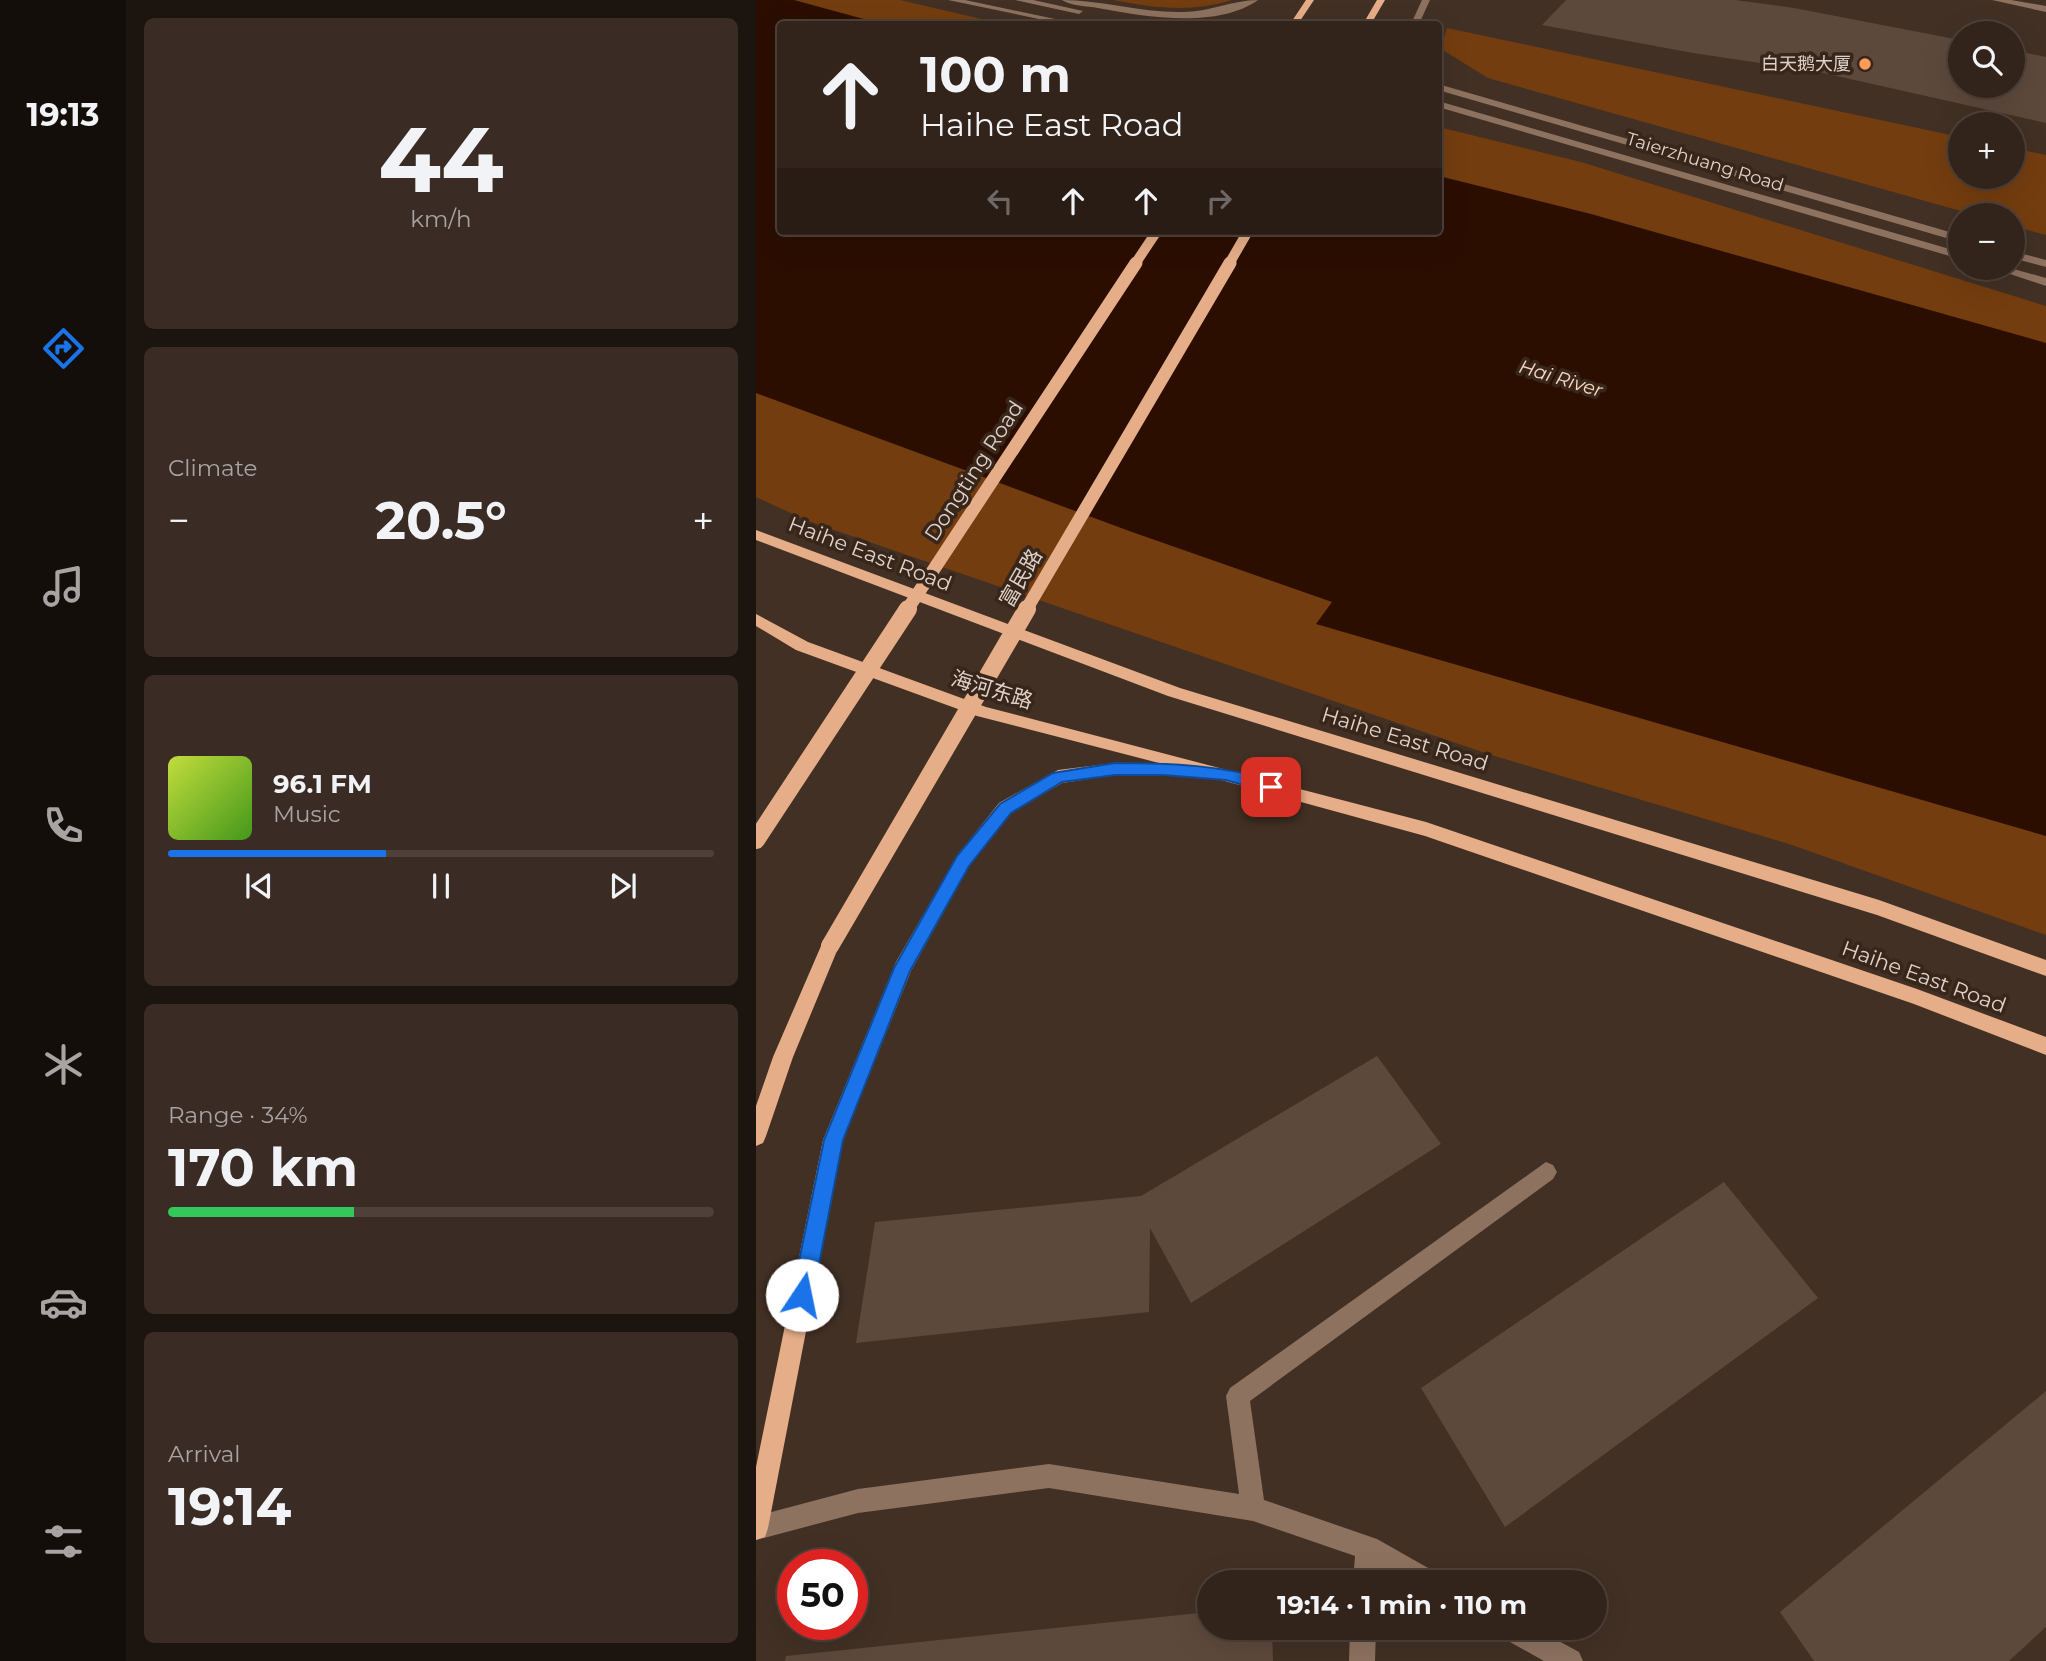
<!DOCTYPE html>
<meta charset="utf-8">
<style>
:root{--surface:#32241b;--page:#3a2c24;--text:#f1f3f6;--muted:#a8a4a3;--line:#4d413a;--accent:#1a73e8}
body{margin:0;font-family:Montserrat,"Noto Sans SC",sans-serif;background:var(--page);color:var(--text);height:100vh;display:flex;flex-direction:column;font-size:26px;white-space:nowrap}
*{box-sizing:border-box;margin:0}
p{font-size:23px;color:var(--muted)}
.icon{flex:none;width:38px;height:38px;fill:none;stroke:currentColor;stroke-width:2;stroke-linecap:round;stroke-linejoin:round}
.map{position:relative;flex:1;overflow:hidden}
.side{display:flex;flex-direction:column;gap:18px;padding:18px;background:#1c140f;width:630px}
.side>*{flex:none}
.top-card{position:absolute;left:21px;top:21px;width:665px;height:214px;border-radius:7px;box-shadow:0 7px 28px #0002,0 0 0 2px var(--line);background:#32241b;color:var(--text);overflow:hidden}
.buttons{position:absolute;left:1192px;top:21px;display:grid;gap:14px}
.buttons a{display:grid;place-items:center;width:77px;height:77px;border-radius:50%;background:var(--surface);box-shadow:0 7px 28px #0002,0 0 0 2px var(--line);font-size:35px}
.speed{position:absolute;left:21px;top:1549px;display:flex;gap:14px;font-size:35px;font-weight:700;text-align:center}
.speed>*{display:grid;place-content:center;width:91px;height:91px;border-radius:50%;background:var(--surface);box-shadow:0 7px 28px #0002,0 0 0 2px var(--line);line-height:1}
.speed .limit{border:10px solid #d22;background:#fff;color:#111}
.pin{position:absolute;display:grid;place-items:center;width:60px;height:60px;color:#fff;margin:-30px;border-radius:14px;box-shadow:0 4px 10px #0006}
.me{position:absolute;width:77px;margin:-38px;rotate:11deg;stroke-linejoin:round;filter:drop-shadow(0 0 5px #0008)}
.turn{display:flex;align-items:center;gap:24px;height:147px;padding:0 28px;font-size:32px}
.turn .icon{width:91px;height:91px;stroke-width:2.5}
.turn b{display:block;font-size:49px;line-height:60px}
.lanes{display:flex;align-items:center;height:66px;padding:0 28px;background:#0003;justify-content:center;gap:35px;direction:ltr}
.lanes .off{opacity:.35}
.big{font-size:52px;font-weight:700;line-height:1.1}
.side .tile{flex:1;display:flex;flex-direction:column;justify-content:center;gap:10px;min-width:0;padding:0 24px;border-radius:10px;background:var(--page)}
.side .dial{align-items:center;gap:0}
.dial b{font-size:91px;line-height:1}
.song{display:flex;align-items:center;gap:21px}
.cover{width:84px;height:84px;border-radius:10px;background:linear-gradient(135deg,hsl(70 70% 55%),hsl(100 70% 35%))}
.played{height:7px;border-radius:4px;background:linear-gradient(90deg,var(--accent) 40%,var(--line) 40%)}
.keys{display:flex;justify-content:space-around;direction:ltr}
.heat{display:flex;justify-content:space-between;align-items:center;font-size:38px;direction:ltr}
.charge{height:10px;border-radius:5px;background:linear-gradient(90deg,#34c759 34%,var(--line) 0)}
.trip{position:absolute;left:441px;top:1570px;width:410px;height:70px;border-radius:35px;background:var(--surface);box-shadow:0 7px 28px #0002,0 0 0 2px var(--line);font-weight:700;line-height:70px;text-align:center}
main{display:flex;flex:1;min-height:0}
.dock{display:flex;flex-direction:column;width:126px;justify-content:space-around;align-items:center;background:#140e0b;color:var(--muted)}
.dock .icon{width:49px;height:49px}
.dock .current{color:var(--accent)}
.dock b{font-size:32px;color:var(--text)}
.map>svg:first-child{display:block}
</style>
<main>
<nav class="dock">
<b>19:13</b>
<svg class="icon current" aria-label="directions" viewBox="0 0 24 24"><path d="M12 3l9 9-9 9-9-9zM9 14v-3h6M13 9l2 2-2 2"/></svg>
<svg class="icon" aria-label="music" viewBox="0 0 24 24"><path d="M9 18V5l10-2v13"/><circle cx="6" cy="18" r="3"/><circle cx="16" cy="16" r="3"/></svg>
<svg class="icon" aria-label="phone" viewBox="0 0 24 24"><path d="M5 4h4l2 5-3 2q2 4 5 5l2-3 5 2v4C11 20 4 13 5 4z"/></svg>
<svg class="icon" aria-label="climate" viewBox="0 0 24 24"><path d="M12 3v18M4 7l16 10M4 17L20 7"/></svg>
<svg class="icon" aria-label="car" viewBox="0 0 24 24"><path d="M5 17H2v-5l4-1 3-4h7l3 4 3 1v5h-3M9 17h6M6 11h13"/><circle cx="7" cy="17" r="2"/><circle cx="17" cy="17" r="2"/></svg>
<svg class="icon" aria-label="filters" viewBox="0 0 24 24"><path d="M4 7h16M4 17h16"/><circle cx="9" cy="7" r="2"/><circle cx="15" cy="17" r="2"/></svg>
</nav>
<section class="side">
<div class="tile dial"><b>44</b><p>km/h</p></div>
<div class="tile"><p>Climate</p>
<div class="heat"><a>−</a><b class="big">20.5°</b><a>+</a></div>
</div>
<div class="tile">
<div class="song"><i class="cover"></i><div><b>96.1 FM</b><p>Music</p></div></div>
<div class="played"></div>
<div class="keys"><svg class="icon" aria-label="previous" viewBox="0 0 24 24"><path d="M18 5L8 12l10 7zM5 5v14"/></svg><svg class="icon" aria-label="pause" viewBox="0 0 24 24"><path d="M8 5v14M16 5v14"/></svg><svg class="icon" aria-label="next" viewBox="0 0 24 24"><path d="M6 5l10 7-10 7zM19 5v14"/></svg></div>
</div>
<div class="tile"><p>Range · 34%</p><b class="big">170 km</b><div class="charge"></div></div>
<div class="tile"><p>Arrival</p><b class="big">19:14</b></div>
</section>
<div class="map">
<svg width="1290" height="1661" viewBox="0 0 1290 1661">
<rect width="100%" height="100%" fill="#423024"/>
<path fill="#743d0f" d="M0 0H144L247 24H24V231H682L683 127 825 162 1290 306V935L1033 844 732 754 52 521 0 497Z
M357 0H476C432 13 400 8 357 0Z
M691 28 1204 137V177H1256L1257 148 1290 155V235L1257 226 1256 215H1219L732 78 685 49Z"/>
<path fill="#2b0e00" d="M0 0H38L126 24H24V231H682L683 176 835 214 1290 343V836L560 624 576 602 376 532 0 393Z"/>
<path fill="#5d493c" d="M810 0H979L1038 8 1204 40V86H1256V50L1290 57V123L1063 72 937 53 786 25Z
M621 1056 685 1144 435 1303 394 1228 393 1312 100 1343 119 1222 385 1196Z
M968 1182 1062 1298 749 1527 665 1388Z
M1290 1391V1627L1253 1661H1058L1024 1612Z
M453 1612V1628H516L517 1661H29L30 1656Z"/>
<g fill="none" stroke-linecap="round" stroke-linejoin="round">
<path fill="#8e7260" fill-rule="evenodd" d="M192 0H209L323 24H307Z
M259 0H277L327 11 323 14Z
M306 0C346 0 386 13 427 12 453 12 477 0 502 0 461 29 389 17 342 8 331 6 315 6 306 0Z
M666 0H674L663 24H655Z
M1236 0H1255L1290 6V12Z
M682 84 1204 235V242L682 90Z
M682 101 1204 252V259L682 107Z
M1256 251 1290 260V267L1256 258Z
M1236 268H1254L1290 278V286Z
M790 1162 797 1165 801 1172 797 1179 494 1401 508 1500 621 1539 681 1573 685 1582H647L623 1568V1582H597L599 1556 497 1521 293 1488 102 1513 0 1540V1516L102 1489 293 1464 483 1494 470 1396 474 1388Z
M594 1628H620L619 1661H593Z
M741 1628H779L823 1652 827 1661H788L745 1637Z"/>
<path fill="#e6ae88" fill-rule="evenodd" d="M550 0H558L542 24H534Z
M621 0H629L615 24H607Z
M0 530 424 688 1123 900 1290 960V976L1121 915 412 696 0 540Z
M0 614 52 642 230 707 670 822 1161 989 1290 1037V1055L1158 1004 669 836 429 770 427 775 421 776 359 775 306 783 255 813 213 866 155 971 87 1140 12 1528 9 1537 0 1540V1467L67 1140 140 962 201 856 243 803 302 770 359 763H403L221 716 40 650 0 626Z
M74 938 81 940 83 946 37 1057 10 1136 7 1143 0 1146V1106L17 1057 65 946 67 940Z"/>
<path stroke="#e6ae88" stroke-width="10" d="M379 264 401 231
M473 264 492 231"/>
<path stroke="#e6ae88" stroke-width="13" d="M151 610 380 263
M270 610 474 263"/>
<path stroke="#e6ae88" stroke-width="18" d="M0 840 152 609
M74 946 271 609"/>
</g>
<path fill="#1a73e8" stroke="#114b97" stroke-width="2" d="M359 763C415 763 467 765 521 782L523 787 515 793 470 780 407 775H359L306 782 255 813 213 866 154 971 87 1140 57 1295 54 1302 46 1305 39 1302 36 1295 68 1140 138 968 201 856 244 804 297 773Z"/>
<circle fill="#fd9c56" stroke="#38261a" stroke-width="2.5" cx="1109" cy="64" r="7"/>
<g text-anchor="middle" stroke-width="7" stroke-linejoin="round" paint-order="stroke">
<g font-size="18" fill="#ded2ca" stroke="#38261a" text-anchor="end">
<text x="1095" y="70">白天鹅大厦</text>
</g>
<g font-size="18" fill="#ded2ca" stroke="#38261a">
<text transform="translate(949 162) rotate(17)" y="6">Taierzhuang Road</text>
</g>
<g font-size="19" font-style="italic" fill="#fcd8c0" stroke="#38261a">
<text transform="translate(805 378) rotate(17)" y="7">Hai River</text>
</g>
<g font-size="21" fill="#ded2ca" stroke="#38261a">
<text transform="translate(218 471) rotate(-57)" y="7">Dongting Road</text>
<text transform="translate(114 554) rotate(21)" y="7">Haihe East Road</text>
<text transform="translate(265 578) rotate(-60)" y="7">富民路</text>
<text transform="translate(236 690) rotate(17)" y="7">海河东路</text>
<text transform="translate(649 739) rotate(17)" y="7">Haihe East Road</text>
<text transform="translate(1168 977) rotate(20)" y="7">Haihe East Road</text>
</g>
</g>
</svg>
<div class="buttons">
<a><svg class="icon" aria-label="search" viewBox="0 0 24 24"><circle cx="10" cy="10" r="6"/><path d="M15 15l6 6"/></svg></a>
<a>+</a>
<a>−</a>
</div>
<div class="speed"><div class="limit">50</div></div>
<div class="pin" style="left:515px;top:787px;background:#d93025"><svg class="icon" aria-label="arrive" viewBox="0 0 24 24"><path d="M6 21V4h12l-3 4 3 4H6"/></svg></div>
<svg class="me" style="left:46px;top:1295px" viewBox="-20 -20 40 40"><circle r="19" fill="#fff"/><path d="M0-13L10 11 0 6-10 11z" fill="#1a73e8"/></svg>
<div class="trip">19:14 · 1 min · 110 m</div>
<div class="top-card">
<div class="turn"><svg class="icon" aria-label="ahead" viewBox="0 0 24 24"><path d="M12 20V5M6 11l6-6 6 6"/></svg><div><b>100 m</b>Haihe East Road</div></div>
<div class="lanes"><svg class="icon off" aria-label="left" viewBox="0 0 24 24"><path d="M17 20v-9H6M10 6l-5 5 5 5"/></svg><svg class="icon" aria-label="ahead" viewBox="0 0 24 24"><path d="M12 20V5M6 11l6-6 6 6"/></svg><svg class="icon" aria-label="ahead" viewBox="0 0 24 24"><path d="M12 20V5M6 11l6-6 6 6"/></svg><svg class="icon off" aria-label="right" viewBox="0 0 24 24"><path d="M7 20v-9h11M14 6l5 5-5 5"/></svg></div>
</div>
</div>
</main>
